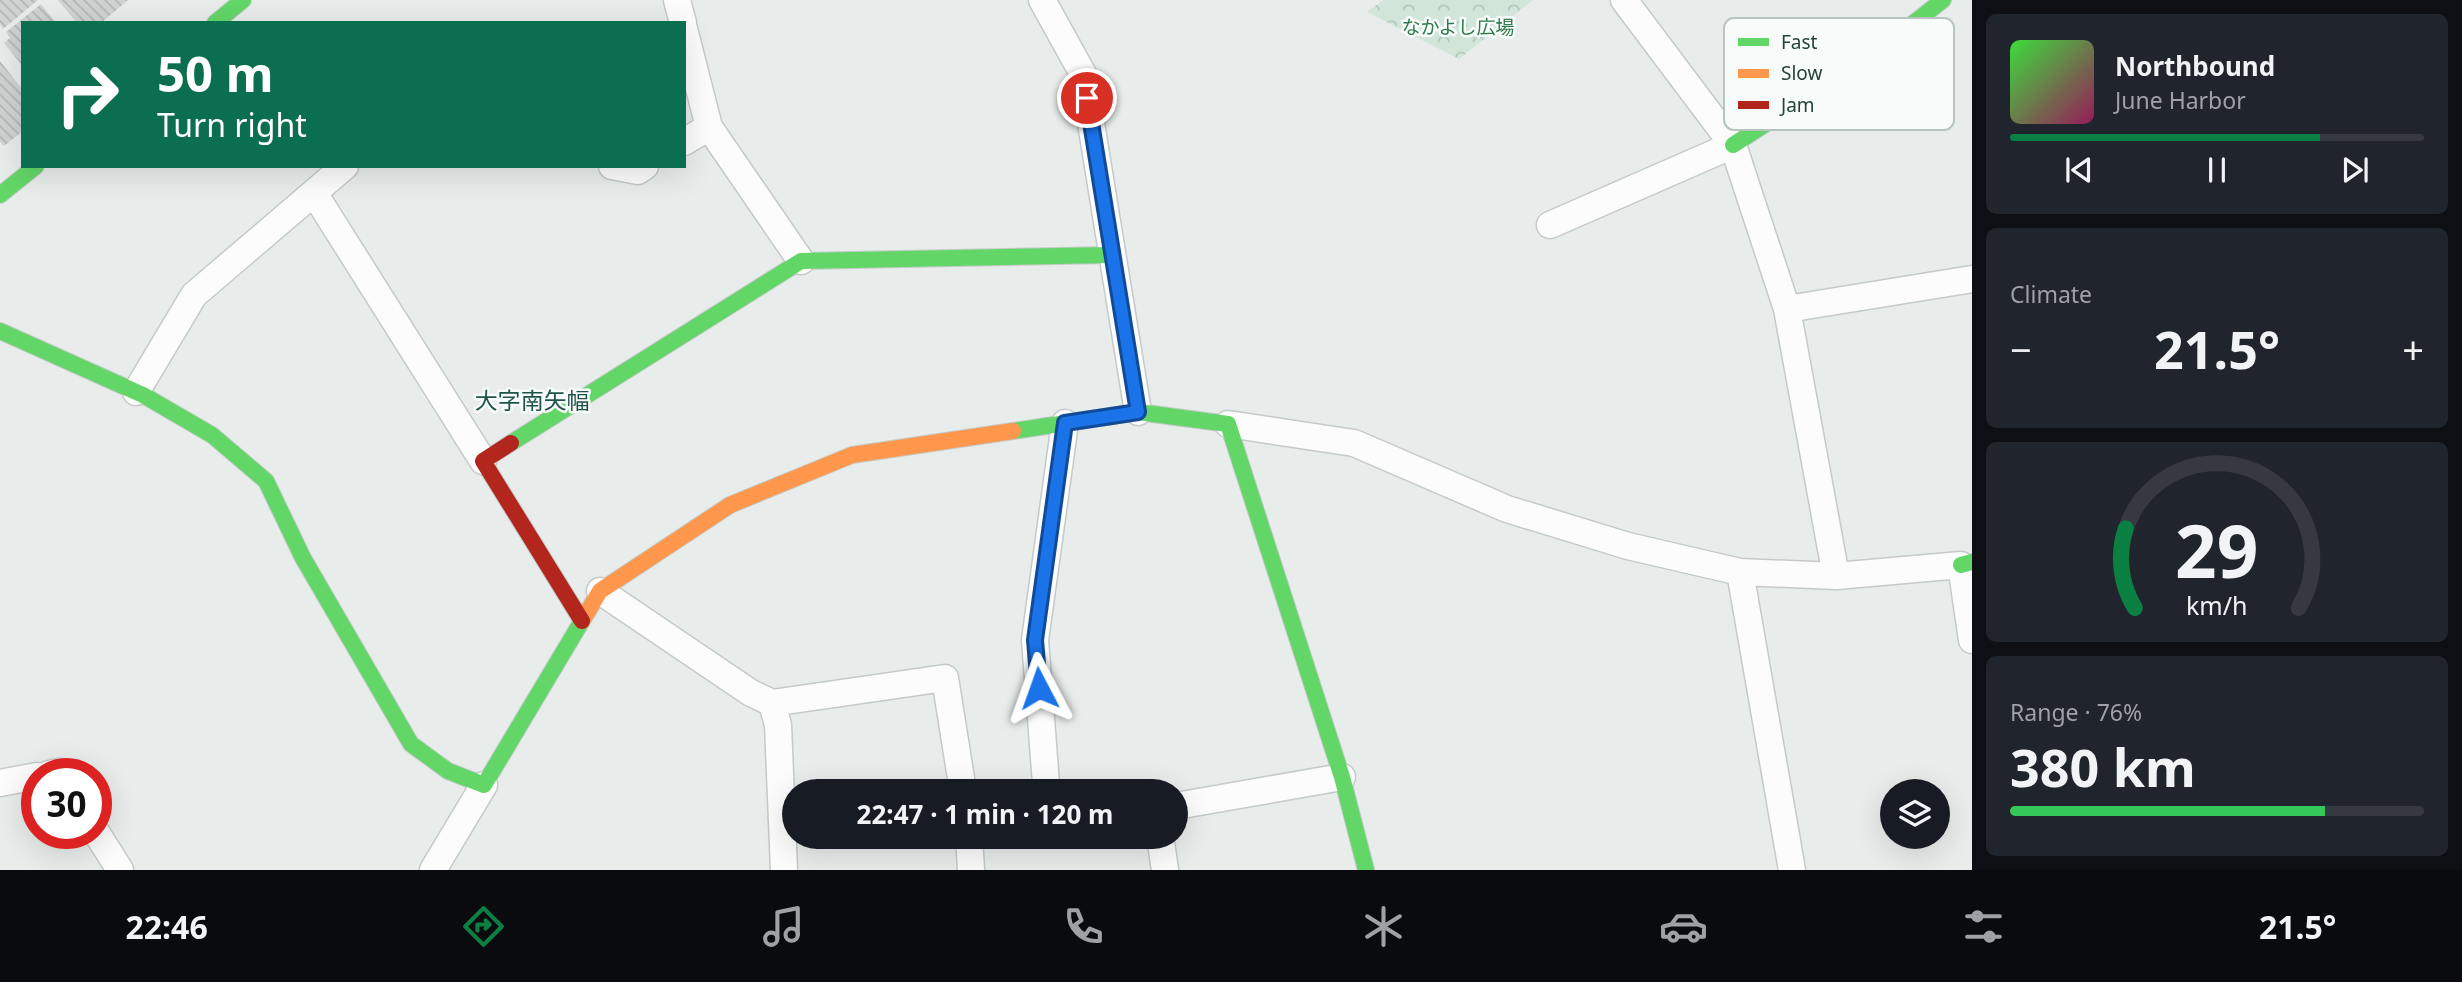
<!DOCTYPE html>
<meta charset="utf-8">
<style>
:root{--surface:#171b24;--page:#20242c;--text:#f1f3f6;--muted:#9ea1a6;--line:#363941;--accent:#0b8043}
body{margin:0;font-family:"Noto Sans","Noto Sans JP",sans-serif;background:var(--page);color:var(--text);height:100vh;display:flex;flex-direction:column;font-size:26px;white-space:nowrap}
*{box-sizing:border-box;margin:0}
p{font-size:23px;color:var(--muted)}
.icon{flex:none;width:38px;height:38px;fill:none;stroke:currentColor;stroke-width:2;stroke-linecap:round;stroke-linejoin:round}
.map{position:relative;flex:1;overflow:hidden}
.drawer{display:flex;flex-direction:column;gap:14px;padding:14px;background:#0d0f14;width:490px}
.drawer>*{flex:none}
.top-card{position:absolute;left:21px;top:21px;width:665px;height:147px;border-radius:0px;box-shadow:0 7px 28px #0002;background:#0b6e4f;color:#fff;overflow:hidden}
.buttons{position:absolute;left:1880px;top:779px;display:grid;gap:14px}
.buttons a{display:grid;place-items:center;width:70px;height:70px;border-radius:50%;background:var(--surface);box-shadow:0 7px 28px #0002;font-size:35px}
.speed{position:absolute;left:21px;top:758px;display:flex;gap:14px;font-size:35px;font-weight:700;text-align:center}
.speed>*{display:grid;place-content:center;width:91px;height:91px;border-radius:50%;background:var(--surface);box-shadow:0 7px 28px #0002;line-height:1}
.speed .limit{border:10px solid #d22;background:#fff;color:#111}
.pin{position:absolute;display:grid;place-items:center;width:60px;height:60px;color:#fff;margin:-30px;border:4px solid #fff;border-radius:50%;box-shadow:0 2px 7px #0007}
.me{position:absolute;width:77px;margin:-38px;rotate:356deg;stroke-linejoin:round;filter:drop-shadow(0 0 5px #0008)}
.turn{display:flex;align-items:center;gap:24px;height:147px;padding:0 21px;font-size:32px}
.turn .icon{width:91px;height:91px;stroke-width:2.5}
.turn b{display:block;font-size:49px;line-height:60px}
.big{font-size:52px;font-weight:700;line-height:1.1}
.drawer .tile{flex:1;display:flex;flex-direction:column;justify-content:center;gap:10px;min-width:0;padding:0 24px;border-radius:10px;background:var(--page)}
.drawer .dial{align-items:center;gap:0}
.dial svg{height:182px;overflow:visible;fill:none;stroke:var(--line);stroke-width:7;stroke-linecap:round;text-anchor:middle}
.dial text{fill:var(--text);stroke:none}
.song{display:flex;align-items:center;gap:21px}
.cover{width:84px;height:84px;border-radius:10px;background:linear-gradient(135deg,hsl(120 70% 55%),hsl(330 70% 35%))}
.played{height:7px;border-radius:4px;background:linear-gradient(90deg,var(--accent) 75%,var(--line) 75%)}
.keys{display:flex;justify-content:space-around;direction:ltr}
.heat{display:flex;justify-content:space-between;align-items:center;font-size:38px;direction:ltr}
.charge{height:10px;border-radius:5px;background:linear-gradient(90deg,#34c759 76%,var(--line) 0)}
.trip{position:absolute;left:782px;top:779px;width:406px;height:70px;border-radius:35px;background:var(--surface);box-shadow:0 7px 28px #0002;font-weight:700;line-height:70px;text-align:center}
.menu{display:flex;height:112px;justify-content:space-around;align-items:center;background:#090b0e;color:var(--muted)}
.menu .icon{width:49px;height:49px}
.menu .on{color:var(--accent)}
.menu b{font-size:32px;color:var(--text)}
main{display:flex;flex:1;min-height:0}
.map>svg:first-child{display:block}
</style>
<main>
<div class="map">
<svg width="1972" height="870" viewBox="0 0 1972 870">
<defs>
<pattern id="park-crowns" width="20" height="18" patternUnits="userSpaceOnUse" patternTransform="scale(1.75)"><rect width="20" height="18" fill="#d1e6d8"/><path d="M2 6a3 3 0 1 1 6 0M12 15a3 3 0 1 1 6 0" fill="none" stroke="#b3c6ba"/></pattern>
<pattern id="building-back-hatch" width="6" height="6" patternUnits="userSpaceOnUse" patternTransform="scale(1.75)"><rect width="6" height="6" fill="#cfd4d2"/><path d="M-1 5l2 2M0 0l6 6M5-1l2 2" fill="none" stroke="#b2b7b5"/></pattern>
</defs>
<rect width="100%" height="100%" fill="#e8edeb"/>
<path fill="url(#park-crowns)" d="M1383 0H1533L1459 59 1367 12Z"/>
<path fill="url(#building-back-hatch)" d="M0 0H38L3 29 0 24Z
M58 0H128L101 23H77Z
M41 4 56 23H23L21 64 4 43 10 38 6 32Z
M0 61 23 90V131L4 146 0 142Z"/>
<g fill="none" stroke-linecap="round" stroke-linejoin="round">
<g stroke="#c5cac8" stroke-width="29">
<path id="street" d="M677 0 683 23
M1042 0 1083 74 1138 412
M1624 0 1733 145 1787 309 1836 576
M684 29 709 127 801 261
M684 142 709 127
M612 166 638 171 645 166
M314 193 483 461
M1550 225 1733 145
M1787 309 1972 279
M136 392 194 295 345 166
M1228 424 1354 443 1507 509 1628 546 1740 572 1836 576 1961 565 1972 640
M1740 572 1792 870
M600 591 751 693 772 703 945 678 963 791
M772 703 778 725 784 870
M49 774 59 772 60 774
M0 783 37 776
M1046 784 1035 640 1065 423
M1176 806 1342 777
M96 832 120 870
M969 836 971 870
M1160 836 1165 870
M433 870 484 785"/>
</g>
<g stroke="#c3cbc8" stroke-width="18">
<path id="fast" d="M215 23 243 0
M1733 145 1882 48 1943 0
M0 195 36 166
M0 331 143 395 212 435 266 481 303 558 411 744 448 771 484 785 582 621
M1013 431 1138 412 1228 424 1342 777 1366 870
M511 443 801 261 1111 255
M1961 565 1972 562"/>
</g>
<g stroke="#c3cbc8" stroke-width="18">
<path id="slow" d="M582 621 600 591 730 505 852 455 1013 431"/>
</g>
<g stroke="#c3cbc8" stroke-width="18">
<path id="jam" d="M511 443 483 461 582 621"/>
</g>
<use href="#street" stroke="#fcfcfc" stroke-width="26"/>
<use href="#fast" stroke="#63d668" stroke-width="16"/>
<use href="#slow" stroke="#ff974d" stroke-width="16"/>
<use href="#jam" stroke="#b3261e" stroke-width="16"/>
</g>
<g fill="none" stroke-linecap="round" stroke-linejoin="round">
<g stroke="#114b97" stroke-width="18">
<path id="route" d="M1039 688 1035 640 1065 423 1138 412 1087 98"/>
</g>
<use href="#route" stroke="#1a73e8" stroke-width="12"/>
</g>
<g text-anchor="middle" stroke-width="5" stroke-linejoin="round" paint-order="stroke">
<g font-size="19" fill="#2d7a4b" stroke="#f7fbf9">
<text x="1458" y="34">なかよし広場</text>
</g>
<g font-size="23" fill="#1f5548" stroke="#f7fbf9">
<text x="532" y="409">大字南矢幅</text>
</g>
</g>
<rect x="1724" y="18" width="230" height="112" rx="10" fill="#f7fbf9" stroke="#b8c4c0" stroke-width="2"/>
<rect x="1738" y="38" width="31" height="8" fill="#63d668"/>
<rect x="1738" y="69" width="31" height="9" fill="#ff974d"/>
<rect x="1738" y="101" width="31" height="8" fill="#b3261e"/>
<g font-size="19" fill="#24423a">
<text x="1781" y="49">Fast</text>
<text x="1781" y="80">Slow</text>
<text x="1781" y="112">Jam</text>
</g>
</svg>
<div class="buttons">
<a><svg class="icon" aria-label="layers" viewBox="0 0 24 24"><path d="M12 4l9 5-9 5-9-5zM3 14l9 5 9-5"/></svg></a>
</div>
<div class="speed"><div class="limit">30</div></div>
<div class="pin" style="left:1087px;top:98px;background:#d93025"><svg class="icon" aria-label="arrive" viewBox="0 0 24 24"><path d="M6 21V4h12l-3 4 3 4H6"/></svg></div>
<svg class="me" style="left:1039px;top:688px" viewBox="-20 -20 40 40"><path d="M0-17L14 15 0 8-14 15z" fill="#1a73e8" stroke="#fff" stroke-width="4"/></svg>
<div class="trip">22:47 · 1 min · 120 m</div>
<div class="top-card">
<div class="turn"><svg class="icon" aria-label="right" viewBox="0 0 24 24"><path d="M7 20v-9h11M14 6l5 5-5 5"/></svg><div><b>50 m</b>Turn right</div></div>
</div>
</div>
<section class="drawer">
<div class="tile">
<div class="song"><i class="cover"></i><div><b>Northbound</b><p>June Harbor</p></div></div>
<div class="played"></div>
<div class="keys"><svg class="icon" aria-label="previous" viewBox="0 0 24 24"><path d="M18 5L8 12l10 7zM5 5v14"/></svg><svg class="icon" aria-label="pause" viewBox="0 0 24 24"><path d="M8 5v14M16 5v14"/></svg><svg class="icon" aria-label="next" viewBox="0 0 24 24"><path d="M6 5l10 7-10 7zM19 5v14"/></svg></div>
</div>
<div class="tile"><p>Climate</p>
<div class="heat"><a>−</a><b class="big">21.5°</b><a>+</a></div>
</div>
<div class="tile dial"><svg viewBox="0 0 100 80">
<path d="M14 69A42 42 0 1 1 86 69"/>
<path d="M14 69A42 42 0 0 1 10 34" stroke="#0b8043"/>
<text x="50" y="56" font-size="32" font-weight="700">29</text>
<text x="50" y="72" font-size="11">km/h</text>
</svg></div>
<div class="tile"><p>Range · 76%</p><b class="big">380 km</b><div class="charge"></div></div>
</section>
</main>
<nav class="menu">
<b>22:46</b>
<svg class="icon on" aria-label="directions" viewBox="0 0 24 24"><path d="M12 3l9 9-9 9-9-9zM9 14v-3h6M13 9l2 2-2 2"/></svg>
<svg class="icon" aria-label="music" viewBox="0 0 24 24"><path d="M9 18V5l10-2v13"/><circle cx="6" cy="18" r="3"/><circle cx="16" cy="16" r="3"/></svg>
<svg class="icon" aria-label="phone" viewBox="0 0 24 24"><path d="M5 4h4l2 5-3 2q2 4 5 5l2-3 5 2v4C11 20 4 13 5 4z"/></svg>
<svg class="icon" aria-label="climate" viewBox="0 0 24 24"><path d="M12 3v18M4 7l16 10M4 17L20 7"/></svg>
<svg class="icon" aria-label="car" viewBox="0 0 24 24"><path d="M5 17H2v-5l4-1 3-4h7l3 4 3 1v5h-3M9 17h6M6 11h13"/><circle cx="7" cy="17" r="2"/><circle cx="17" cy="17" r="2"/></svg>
<svg class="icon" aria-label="filters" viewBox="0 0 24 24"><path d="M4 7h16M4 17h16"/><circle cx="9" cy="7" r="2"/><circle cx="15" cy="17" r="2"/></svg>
<b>21.5°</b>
</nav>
